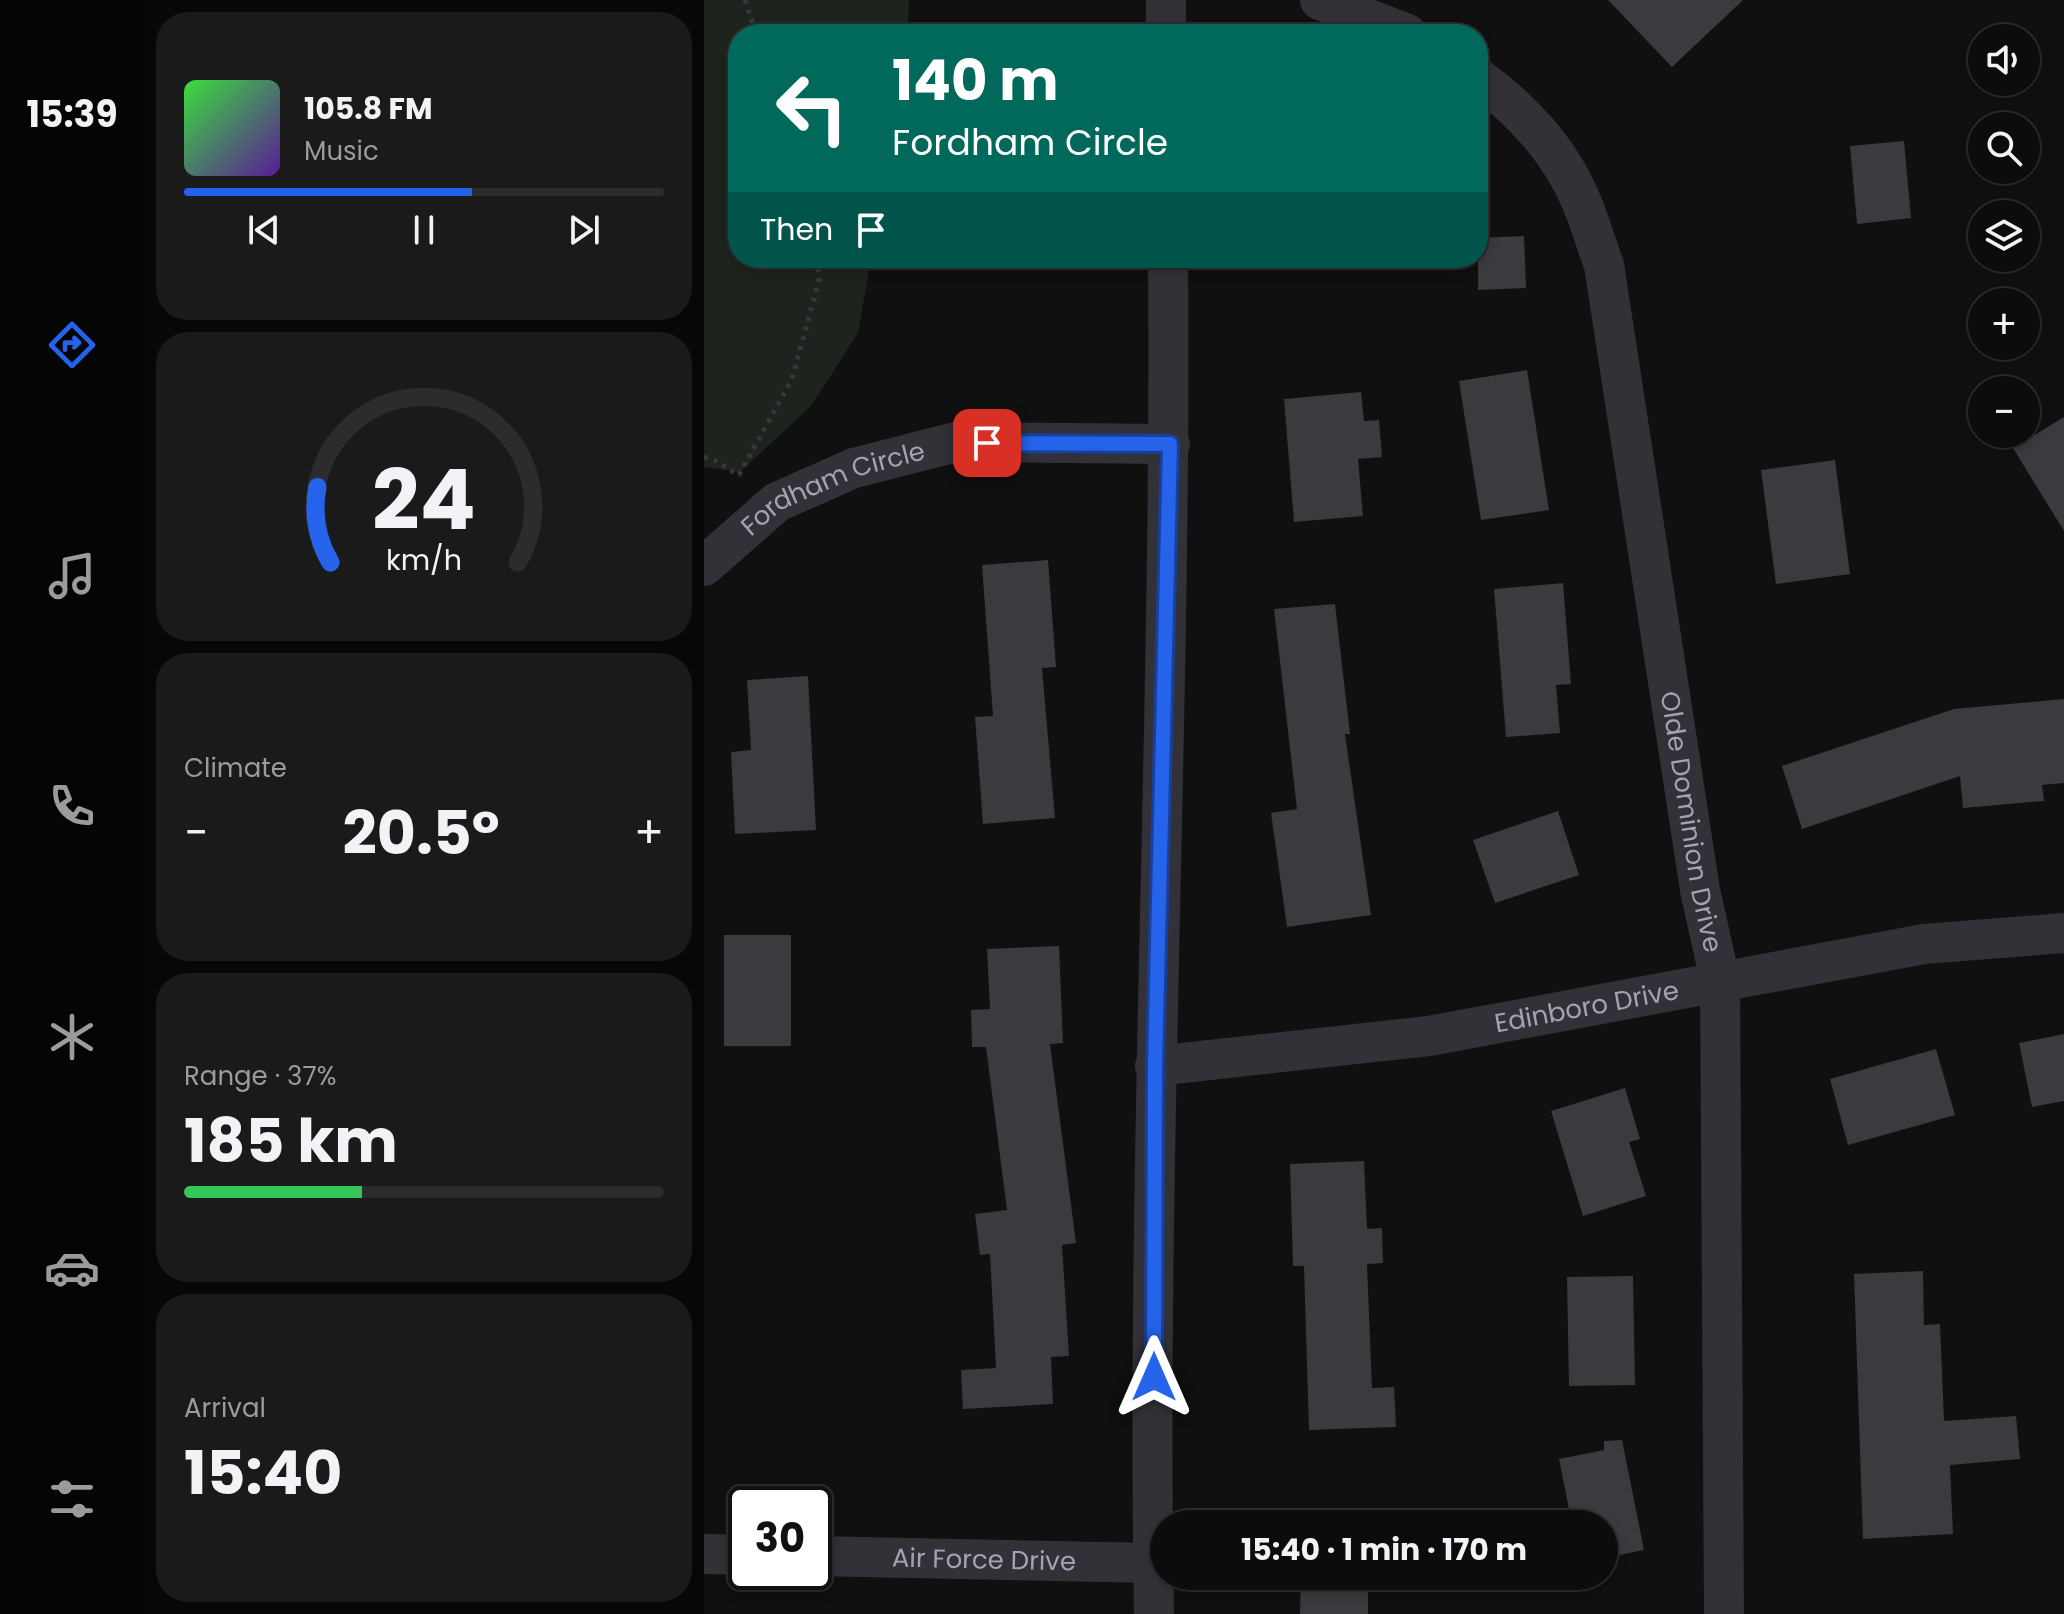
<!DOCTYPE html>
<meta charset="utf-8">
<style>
:root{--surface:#0c0c0d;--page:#1a1a1b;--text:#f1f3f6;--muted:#9a9b9d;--line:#2c2c2e;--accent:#2563eb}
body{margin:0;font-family:Poppins,sans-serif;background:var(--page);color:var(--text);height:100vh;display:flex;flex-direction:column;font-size:30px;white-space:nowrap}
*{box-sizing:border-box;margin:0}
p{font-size:26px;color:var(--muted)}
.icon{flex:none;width:44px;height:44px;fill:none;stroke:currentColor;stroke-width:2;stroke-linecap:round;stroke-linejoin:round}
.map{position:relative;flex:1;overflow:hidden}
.side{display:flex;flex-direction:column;gap:12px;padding:12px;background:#070707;width:560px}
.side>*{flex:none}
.banner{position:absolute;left:24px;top:24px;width:760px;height:244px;border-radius:32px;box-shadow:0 4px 12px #0003,0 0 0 2px var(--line);background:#00695c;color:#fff;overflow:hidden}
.fabs{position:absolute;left:1264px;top:24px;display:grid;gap:16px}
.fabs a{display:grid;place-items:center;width:72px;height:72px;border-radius:50%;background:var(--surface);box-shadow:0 4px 12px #0003,0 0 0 2px var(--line);font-size:40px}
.speed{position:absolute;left:24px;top:1486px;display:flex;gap:16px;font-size:40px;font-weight:700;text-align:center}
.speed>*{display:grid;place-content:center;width:104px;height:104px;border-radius:50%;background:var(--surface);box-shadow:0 4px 12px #0003,0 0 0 2px var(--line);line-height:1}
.speed .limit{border:4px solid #111;border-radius:12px;background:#fff;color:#111}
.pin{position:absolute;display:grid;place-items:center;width:68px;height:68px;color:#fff;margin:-34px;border-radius:16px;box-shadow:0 4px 12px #0006}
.me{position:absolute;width:88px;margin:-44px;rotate:0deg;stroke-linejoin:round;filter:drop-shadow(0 0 6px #0008)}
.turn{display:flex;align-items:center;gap:28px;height:168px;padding:0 32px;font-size:36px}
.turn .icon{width:104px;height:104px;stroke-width:2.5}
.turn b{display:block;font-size:56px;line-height:68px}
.then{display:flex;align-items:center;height:76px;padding:0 32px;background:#0003;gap:16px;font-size:30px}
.big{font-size:60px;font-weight:700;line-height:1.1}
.side .card{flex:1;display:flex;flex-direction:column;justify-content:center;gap:12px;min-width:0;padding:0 28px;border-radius:32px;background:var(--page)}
.side .dial{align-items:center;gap:0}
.dial svg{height:208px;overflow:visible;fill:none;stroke:var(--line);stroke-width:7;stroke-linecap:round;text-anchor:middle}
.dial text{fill:var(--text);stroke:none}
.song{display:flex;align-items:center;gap:24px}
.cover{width:96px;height:96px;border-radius:12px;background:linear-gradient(135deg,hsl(120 70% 55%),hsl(270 70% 35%))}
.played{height:8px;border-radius:4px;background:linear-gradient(90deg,var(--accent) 60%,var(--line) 60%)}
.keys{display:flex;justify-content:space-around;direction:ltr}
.heat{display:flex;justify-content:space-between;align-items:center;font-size:44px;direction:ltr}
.charge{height:12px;border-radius:6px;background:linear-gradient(90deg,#34c759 37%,var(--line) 0)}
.trip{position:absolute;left:446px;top:1510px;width:468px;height:80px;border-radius:40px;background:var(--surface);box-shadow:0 4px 12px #0003,0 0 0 2px var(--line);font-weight:700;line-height:80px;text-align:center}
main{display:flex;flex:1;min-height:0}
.dock{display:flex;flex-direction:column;width:144px;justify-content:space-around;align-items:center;background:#050505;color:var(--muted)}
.dock .icon{width:56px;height:56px}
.dock .active{color:var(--accent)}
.dock b{font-size:36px;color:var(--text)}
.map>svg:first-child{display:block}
</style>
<main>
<nav class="dock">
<b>15:39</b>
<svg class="icon active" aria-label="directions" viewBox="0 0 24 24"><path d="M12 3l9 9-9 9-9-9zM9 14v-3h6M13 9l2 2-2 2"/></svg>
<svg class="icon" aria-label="music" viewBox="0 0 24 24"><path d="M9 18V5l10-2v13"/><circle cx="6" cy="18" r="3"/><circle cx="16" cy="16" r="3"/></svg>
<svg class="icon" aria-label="phone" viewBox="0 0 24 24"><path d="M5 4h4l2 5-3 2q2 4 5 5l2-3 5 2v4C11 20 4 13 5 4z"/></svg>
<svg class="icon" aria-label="climate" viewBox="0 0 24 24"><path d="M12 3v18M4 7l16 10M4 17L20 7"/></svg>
<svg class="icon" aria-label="car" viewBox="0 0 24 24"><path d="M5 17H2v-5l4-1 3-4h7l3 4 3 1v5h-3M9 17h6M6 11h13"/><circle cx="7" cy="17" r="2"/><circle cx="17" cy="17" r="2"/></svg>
<svg class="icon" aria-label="filters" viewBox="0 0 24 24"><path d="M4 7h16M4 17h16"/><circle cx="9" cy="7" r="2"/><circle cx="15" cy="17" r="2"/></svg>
</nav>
<section class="side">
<div class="card">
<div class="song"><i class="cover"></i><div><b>105.8 FM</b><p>Music</p></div></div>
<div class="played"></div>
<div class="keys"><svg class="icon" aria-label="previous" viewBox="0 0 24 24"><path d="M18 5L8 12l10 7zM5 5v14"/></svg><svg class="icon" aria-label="pause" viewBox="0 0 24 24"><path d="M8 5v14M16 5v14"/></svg><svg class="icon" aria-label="next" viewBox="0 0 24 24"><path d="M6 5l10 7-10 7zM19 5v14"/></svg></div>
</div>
<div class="card dial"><svg viewBox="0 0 100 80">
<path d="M14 69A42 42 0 1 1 86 69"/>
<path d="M14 69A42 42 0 0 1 9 40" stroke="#2563eb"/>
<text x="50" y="56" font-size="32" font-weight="700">24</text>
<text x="50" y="72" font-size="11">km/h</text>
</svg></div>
<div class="card"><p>Climate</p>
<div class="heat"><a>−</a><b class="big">20.5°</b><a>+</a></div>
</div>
<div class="card"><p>Range · 37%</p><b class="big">185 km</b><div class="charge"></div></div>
<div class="card"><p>Arrival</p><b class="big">15:40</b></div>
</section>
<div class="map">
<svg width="1360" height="1614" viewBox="0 0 1360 1614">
<rect width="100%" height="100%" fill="#101011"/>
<path fill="#1c241d" d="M0 0H205L204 34H34V258H167L154 333 107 406 36 472 0 467Z"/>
<path fill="#3a3a3f" d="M904 0H1039L968 67Z
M1200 141 1207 218 1153 224 1146 146Z
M820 236 822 288 774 290V238Z
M823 370 845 510 777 520 755 381Z
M657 392 660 421 675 420 678 457 654 459 659 516 590 522 580 399Z
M1360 417V531L1309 448Z
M1131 460 1146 574 1072 584 1057 470Z
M344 560 352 667 338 668 351 818 279 824 271 717 289 716 278 565Z
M859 583 867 684 852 685 856 733 802 737 790 589Z
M631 604 646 734H641L667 915 583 927 567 813 593 809 570 609Z
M104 676 112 830 31 834 27 752 47 750 43 680Z
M1360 699V783L1338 785 1340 801 1259 808 1256 776 1098 829 1078 766 1250 709Z
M854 811 875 875 791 903 769 840Z
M20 935H87V1046H20Z
M355 946 359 1043 346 1044 372 1243 358 1245 365 1356 347 1357 349 1404 259 1409 257 1370 292 1368 286 1254 276 1255 271 1214 303 1210 282 1047H268L267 1010 286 1009 283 949Z
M1360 1034V1101L1328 1107 1315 1043Z
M1232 1049 1251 1115 1144 1145 1126 1079Z
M921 1088 936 1139 925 1142 942 1196 879 1216 847 1111Z
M660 1161 663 1229 678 1228 679 1263 663 1264 668 1388 690 1387 692 1427 605 1430 600 1266H589L586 1164Z
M1219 1271 1220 1325 1236 1324 1240 1421 1312 1416 1316 1459 1246 1465 1249 1534 1159 1539 1150 1274Z
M929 1276 931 1385 865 1386 863 1277Z
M918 1440 940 1550 900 1558V1524H868L855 1459 900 1450V1441Z
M597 1576H664V1614H596Z"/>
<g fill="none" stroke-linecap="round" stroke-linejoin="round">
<path stroke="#37383e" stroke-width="5" stroke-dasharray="4 6" stroke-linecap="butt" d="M41 0 52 34
M0 457 12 461 36 476
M35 475 88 379 115 280 113 258"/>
<g stroke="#313137" stroke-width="40">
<path d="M462 0V34"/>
<path d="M616 0 703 34"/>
<path id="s1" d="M774 78C817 108 857 152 877 201 886 221 892 244 900 265L996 890 1016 980 1020 1614"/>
<path id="s2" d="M0 566 73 502 150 468 252 442 466 444"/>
<path id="s3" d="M451 1066 725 1036 1220 944 1360 933"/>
<path d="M0 1554 42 1555"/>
<path id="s4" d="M110 1556 449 1563"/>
<path d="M450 1614C442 1162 468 710 464 258"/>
</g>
</g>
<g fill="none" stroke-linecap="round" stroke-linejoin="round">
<g stroke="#184099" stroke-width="20">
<path id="route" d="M283 443 466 444 451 1066 450 1377"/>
</g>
<use href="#route" stroke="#2563eb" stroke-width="14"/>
</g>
<g text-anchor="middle" stroke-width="8" stroke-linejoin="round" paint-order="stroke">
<g font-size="26" fill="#a0a4b3" stroke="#0b0b0c">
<text dy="9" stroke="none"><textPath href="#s2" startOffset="154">Fordham Circle</textPath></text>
<text dy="9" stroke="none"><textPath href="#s1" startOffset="794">Olde Dominion Drive</textPath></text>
<text dy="9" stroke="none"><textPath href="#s3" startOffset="436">Edinboro Drive</textPath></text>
<text dy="9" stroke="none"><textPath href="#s4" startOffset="170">Air Force Drive</textPath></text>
</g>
</g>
</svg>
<div class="fabs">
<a><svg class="icon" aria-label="sound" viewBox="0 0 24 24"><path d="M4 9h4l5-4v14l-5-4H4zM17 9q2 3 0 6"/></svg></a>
<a><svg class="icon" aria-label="search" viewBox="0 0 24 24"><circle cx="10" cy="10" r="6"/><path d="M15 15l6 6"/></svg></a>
<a><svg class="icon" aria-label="layers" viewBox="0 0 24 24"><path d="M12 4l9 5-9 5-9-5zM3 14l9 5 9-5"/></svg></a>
<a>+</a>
<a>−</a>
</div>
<div class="speed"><div class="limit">30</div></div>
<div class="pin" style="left:283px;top:443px;background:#d93025"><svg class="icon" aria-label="arrive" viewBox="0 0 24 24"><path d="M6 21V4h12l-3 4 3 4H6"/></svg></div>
<svg class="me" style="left:450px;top:1377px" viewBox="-20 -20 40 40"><path d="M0-17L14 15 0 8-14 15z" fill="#2563eb" stroke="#fff" stroke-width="4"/></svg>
<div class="trip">15:40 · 1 min · 170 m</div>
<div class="banner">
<div class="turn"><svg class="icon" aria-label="left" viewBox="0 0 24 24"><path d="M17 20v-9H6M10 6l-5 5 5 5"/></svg><div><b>140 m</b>Fordham Circle</div></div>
<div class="then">Then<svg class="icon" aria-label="arrive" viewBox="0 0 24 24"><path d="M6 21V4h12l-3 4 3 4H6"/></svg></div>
</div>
</div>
</main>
